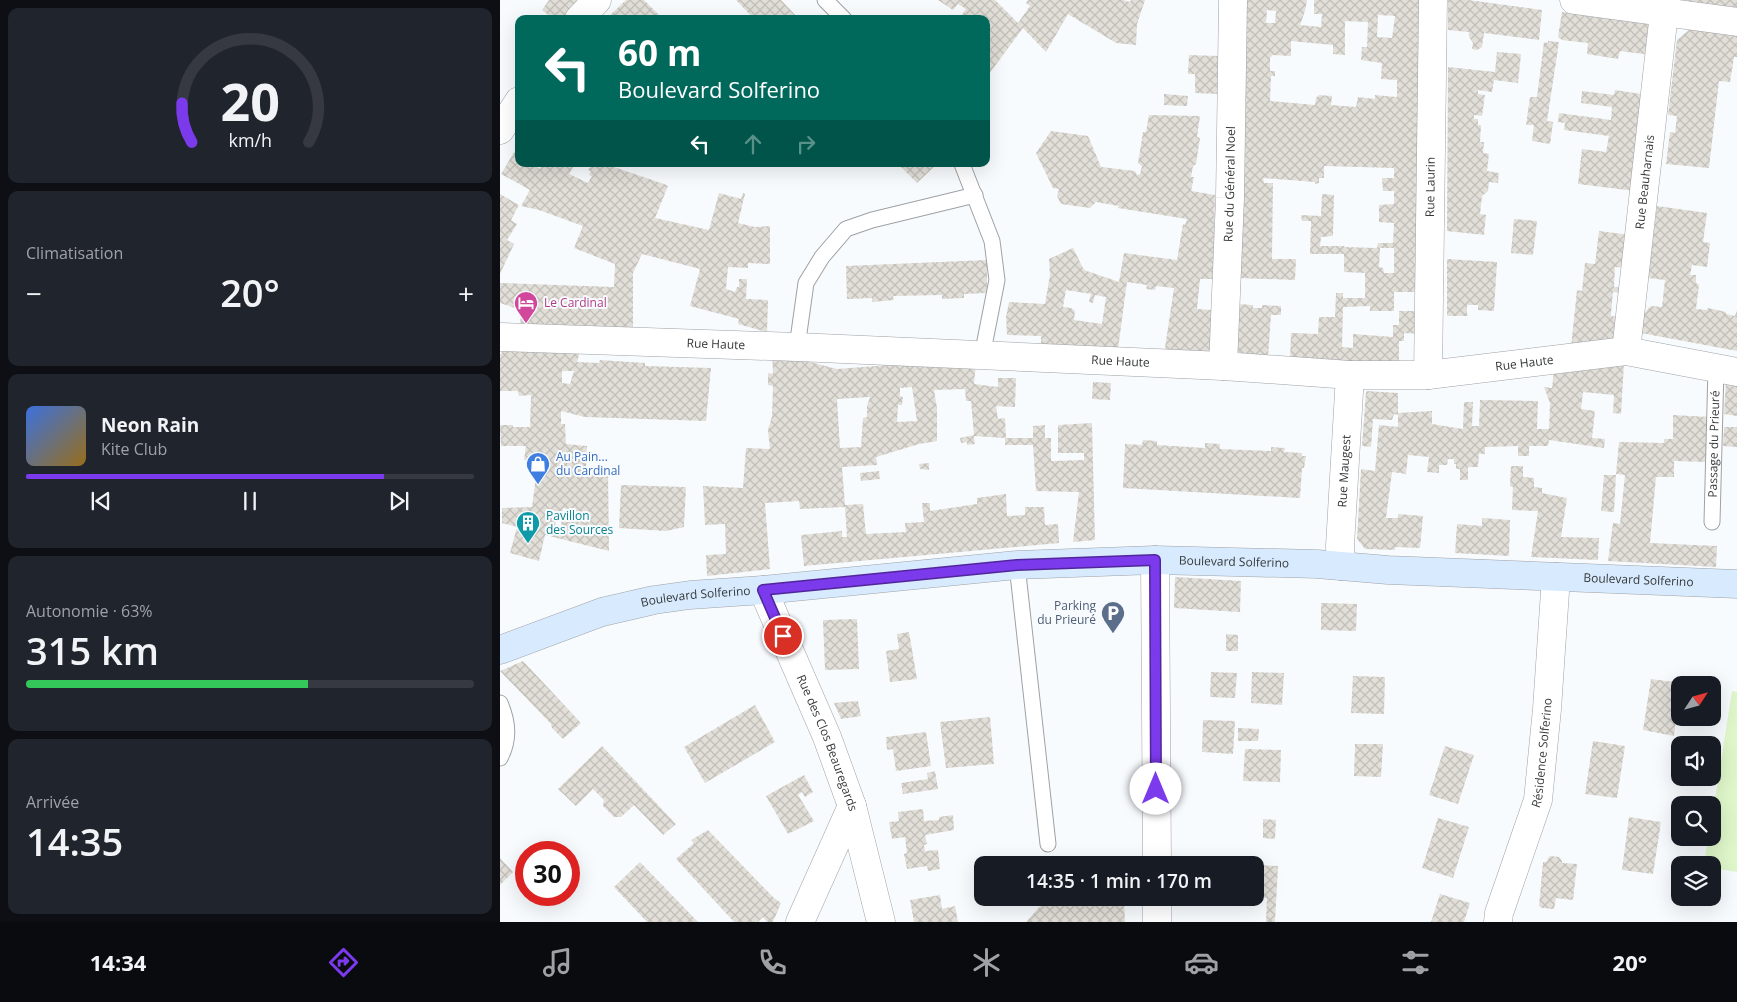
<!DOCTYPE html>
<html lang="fr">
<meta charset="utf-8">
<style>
:root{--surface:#171b24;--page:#20242c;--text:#f1f3f6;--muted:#9ea1a6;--line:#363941;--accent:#7c3aed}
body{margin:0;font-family:"Open Sans",sans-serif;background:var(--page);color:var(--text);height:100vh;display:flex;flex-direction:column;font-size:19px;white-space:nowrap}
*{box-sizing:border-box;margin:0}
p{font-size:16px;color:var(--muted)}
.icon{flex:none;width:28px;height:28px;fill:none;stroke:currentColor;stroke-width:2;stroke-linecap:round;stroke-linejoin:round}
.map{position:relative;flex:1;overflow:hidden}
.drawer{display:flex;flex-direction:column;gap:8px;padding:8px;background:#0d0f14;width:500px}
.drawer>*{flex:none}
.top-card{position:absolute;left:15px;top:15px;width:475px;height:152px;border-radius:10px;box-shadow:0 5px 20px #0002;background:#00695c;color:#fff;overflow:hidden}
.needle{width:32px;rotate:54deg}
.tools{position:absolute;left:1171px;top:676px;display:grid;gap:10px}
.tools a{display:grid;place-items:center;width:50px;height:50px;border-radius:10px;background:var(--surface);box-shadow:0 5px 20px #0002;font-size:25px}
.speed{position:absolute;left:15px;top:841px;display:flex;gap:10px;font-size:25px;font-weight:700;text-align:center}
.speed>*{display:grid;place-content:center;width:65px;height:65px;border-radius:50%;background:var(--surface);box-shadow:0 5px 20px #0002;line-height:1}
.speed .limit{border:8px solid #d22;background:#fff;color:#111}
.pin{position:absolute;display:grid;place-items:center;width:42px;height:42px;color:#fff;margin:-21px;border:2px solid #fff;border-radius:50%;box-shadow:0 1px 5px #0007}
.me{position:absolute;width:55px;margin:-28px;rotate:0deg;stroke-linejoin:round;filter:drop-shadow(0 0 4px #0008)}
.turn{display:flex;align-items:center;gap:18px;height:105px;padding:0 20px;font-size:22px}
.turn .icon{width:65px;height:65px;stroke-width:2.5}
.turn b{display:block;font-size:35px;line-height:42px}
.lanes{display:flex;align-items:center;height:48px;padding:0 20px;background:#0003;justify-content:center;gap:25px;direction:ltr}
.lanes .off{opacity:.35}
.big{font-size:38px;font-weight:600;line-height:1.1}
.drawer .tile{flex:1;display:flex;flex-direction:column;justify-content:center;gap:8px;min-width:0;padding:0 18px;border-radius:10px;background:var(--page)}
.drawer .dial{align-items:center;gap:0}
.dial svg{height:130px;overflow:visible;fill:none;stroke:var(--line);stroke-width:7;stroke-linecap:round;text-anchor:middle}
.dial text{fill:var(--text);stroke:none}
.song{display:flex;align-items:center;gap:15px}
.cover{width:60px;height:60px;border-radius:8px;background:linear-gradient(135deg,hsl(220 70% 55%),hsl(40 70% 35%))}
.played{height:5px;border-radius:2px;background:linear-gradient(90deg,var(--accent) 80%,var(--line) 80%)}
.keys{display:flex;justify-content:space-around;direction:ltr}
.heat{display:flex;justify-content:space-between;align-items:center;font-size:28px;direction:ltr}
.charge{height:8px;border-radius:4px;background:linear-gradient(90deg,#34c759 63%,var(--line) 0)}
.trip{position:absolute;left:474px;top:856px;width:290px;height:50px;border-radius:10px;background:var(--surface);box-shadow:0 5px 20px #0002;font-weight:600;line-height:50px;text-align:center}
.tab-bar{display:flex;height:80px;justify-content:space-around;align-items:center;background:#090b0e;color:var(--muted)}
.tab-bar .icon{width:35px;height:35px}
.tab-bar .selected{color:var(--accent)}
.tab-bar b{font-size:22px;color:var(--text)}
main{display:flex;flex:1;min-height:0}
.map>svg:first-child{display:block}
</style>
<main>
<section class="drawer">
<div class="tile dial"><svg viewBox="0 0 100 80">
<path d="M14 69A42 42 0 1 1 86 69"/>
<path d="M14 69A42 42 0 0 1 8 45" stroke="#7c3aed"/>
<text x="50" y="56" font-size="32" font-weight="700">20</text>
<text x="50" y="72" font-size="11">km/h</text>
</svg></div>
<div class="tile"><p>Climatisation</p>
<div class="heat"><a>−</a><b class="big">20°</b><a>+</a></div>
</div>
<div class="tile">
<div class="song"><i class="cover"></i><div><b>Neon Rain</b><p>Kite Club</p></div></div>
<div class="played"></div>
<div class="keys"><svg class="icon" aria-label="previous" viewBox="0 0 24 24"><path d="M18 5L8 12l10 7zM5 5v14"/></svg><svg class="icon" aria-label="pause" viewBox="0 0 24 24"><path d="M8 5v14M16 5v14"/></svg><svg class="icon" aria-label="next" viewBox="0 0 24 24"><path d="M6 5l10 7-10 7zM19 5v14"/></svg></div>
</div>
<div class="tile"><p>Autonomie · 63%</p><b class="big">315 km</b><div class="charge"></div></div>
<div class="tile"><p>Arrivée</p><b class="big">14:35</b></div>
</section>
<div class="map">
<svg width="1237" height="922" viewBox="0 0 1237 922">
<defs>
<pattern id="building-cross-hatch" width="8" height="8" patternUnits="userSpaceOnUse" patternTransform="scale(1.25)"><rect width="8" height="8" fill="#e2ded8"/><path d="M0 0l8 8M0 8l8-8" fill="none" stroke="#c2bfba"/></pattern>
</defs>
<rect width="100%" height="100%" fill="#f8fbfe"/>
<path fill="#def6c9" d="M1232 691 1237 692V872L1213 868 1212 865H1204L1208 838H1212L1213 812Z"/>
<path fill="url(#building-cross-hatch)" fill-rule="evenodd" d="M49 0H85L69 19H53L42 10Z
M126 0H144L163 19H106Z
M236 0H281L299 19H254Z
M438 0H495L518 23 530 6 526 3 528 0H623L630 2 631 0H645L637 24 636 45 616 43 568 14 546 52 523 28 486 78V19H459L466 9 458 4 453 10Z
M745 0H807L805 11 800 25 821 27 822 14H814V0H923L921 292H894V311H870V306L843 307 842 347 853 348V334L893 337V325H899V311H921V334L904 333V341H899V364L790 360 791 333 818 334 819 317H835L836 293H843V298H865V273L844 272V254H810L811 221H802L801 215 821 216 822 194 834 195 833 236 821 237 820 246H845L844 247 877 248 878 243H893L894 223 879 222V205L894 204V191H883L882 178H894V168L824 166V178H819V183L815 184V182L763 178 764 183H773L772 259H796L795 280 738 278ZM767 10 776 11 775 23H766ZM878 15 895 16 892 38 877 37ZM845 21 868 22 867 47H862L861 60 882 63 881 79 897 80V97L875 95V99L858 97 856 107 831 105 832 96 819 95 816 98 815 105 770 101 771 76H775V71H770V58L773 55 791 56V41L833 45V54L845 55ZM880 248H894V273H884L883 268 879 267Z
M948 0H968L1042 10 1039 40 984 33 982 47 977 50 972 49 973 43 969 37V32L948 30Z
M1178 0H1237V9L1177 1Z
M1062 12 1155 24 1151 55 1120 51 1118 59 1087 54 1088 43 1062 40 1058 37Z
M1191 28 1237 34V57H1234L1230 82 1219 81 1209 168 1166 164 1170 132 1175 133 1177 116 1168 115 1177 40Z
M1048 41 1059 42 1047 121 1053 122 1050 144 1032 141 1034 125H1026L1030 97H1037L1044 42 1048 43Z
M997 52 1021 54 1018 83 994 80 992 92 978 90V94L985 95 982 116 974 115V119H978V125H981L980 142H984L983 153 989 154 987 171 999 173 998 183 989 182 988 191 982 196 980 214 986 215 984 235 947 231 948 67 995 72Z
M689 55 719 56 718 94 695 93V74H688Z
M1115 90 1147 95 1135 191 1078 184 1082 149 1106 152 1109 136 1064 130 1065 123 1058 122 1059 113 1111 120 1112 107 1081 103 1082 91 1114 95Z
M664 94 688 96 687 106 664 105Z
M649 115 700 116 697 137 700 138 696 164 693 166 691 177H694L691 191 715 195 713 279H700L697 309 712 310 711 358 664 354 674 288 656 286 655 290 646 289 647 285 627 282 618 349 541 345V336L507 335 506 317 509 302 545 304 550 275 549 259 573 248 584 270 619 282 624 253 677 260 683 224 685 225 687 219 618 208 619 206 596 202 590 208 561 204 557 196 559 189 553 188 536 153 551 131 588 136 601 167 635 171 637 175 640 174 642 166 638 163 643 132H646ZM566 290 591 294 589 302 593 303 595 295 606 297 602 324 574 320 575 311 571 308 563 307Z
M19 144V164H35L34 166 40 169 43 164H75L69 174 88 183 92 176 89 175 91 171 88 170 91 166 93 167 95 164H109L108 165 164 184 168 186 155 218 209 230 219 193 241 199 243 193 245 194 238 223 255 227 270 226V264L248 263V268L228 267 226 289 235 292 237 287H239V279H247L246 299 268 300 267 332 238 324 239 319 190 306 200 269 142 254 133 273V329L20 330 21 310 0 303V283L114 287 115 264 74 248 83 226 39 210 21 206 30 190 1 174Z
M398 164H437L417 183Z
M0 194 19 205 11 220 17 224 7 240 14 244 0 274Z
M1157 206 1207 213 1203 242 1210 243 1207 267 1192 265 1190 275H1196V283L1199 285 1196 309 1207 310 1208 308 1226 312V314L1235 316 1237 310V351L1141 333 1144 313 1151 306 1162 307 1165 280 1148 278Z
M1014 219 1037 221 1033 255 1011 253Z
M1099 231 1130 235 1126 268 1115 267 1114 287 1124 288 1123 293 1113 292 1111 313V316L1120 317 1118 339 1071 347 1077 290 1082 291 1085 263 1095 264Z
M947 259 997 262 994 311 978 310V305H967V313L968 316H947Z
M487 260V293L464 294V298L442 299V295L393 296 394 300 372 302V298L347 299 346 266Z
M737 304 753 305V308H762V305L781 306V315H771L768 358 746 357 736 350Z
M5 348 80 351 77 362 99 363 100 360 145 363V366L211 368 206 421 85 417 61 411V424H65L66 444 87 446 86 467 108 471 109 551 45 535 39 561 10 553 17 527 2 523V508L32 507 38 461 24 460 26 446H1L0 425H13V427H30L31 395 19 396 18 391H0V355ZM62 371H74L70 384 62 383ZM63 508 70 510 68 521 61 520V528L55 527 56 519 61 520Z
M272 352 337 369 403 364 476 363 474 384 498 387V378H516L515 407 496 406 498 419 505 418 506 438H533V426L545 425V438H551V461L584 460V453H558V425L592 423 595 540 573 542 579 492 536 491 533 445H505V438L474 436 475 444 467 445V442L461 443 460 438 474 435 471 401H466L465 389 434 390 437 408V441L419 444 376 457 377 465 342 467 345 505 363 504 366 534 406 532 405 523 424 522 422 503H430V511L477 504V498L506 494 507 516 525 515V507H544L545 525 558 524 559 543 304 566 301 535 342 531V537H347L345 507 300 509 299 501 265 503 270 569 207 576 206 555 226 554 225 524 205 525 203 486 243 488 246 448 270 449 268 430 272 416 273 386 268 385V373L273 374ZM412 387 417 421 397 422 398 405H402L403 397 400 396V388ZM370 397 367 406V417L363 418 361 447 340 448 337 399Z
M1124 363 1121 414 1113 413 1114 395 1083 392 1081 409 1095 411 1092 438 1105 439 1104 448 1049 440 1048 446H1029V456H1018V446L985 447V454H979L978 467H968V480H960V469H956V464H954V459H948L947 465H939V473L927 472 929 457 908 455 906 474 892 472 886 518H898V514L923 516 920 548 895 547V550L865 549 857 539 861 469 875 471 879 425 898 427V415L894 414 892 420 873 419 871 447 862 446 866 391 898 393V413L932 411V424L963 429 964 402H973L972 426H979L980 400 1038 401 1037 429H1049L1050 403 1044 387 1052 388 1054 371 1094 364 1122 366V364Z
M1226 380 1237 383V416L1224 414Z
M593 382 611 383 610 400 592 399Z
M1173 415 1210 417 1208 462 1174 461V477H1156L1150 543 1217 546 1216 567 1108 561 1113 523 1120 524 1125 475 1116 474 1119 442 1164 443V439H1173Z
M1224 427H1237V447L1223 446Z
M643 440 657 441V445L705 448V443L720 444V449L771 451V447L785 448 784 452 802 453V456H806L804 468H802L800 498 623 488 625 444 642 445Z
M429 463V470L420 469 419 464Z
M1011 466H1023V477L1034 478V487L1042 488V493L1067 498 1061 537 1099 538 1098 560 1031 557 1038 511 1012 510 1013 487 1010 486Z
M379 471 380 479 361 481 360 473Z
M1104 475H1116L1114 512 1101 511Z
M121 485 186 487 184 527 166 531 119 528Z
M982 518 1010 520 1009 556 955 553 957 524 982 526Z
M675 577 741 581 740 612 674 608Z
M821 603 857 604 856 631 821 630Z
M357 619 359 669 325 670 323 620Z
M409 632 417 679 390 682 386 651 399 649 397 634Z
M726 634 738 635V651H726Z
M23 661 81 723 63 739 52 728 51 724 0 671Z
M711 672 737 673 735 698 710 697Z
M752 672 784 673 782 705 751 703Z
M853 676 885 677 884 714 851 713Z
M1151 679 1182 683 1180 685 1174 736 1143 730Z
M358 701 361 716 341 719 334 703Z
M255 705 275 742 205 783 184 747Z
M490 717 494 764 446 768 440 722Z
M703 720 735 721 733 754 702 752Z
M738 728 759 729 758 741H738Z
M426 732 431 766 396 771 393 749 387 750 386 737Z
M1093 741 1125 746 1117 798 1085 794Z
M855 744H883L881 777 854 776Z
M102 746 176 824 163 835 134 805 121 817H114L103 806 104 800 93 789 76 806 58 789Z
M945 746 974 755 958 804 929 795Z
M745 749 781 750 780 782 743 781Z
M435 771 438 789 403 794 401 783 428 779 427 773Z
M304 775 313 792 305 797 302 792 298 795 314 821 288 834 266 796Z
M423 809 424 821 439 820V817L453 815 454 830 425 835 427 844 424 845 425 851 438 850 440 869 428 871 427 866 407 869 404 854 407 853 405 837 392 839 389 822 399 821 398 812Z
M1129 817 1161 822 1153 874 1122 870Z
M938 818 969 827 953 878 922 868Z
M763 819 776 820 775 839 763 838Z
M208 830 274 898 281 903 273 922H267L263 917 258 922H234L176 859 194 843 191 840Z
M1050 856 1059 857 1062 861V863L1077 864 1073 900 1056 898 1054 909 1042 908 1039 906 1043 862H1046Z
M0 858 13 872 0 885Z
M601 858 610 865H545L549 861Z
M140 862 198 922H147L114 887Z
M755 865 778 866 775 922H766L767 898 755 897Z
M940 894 970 903 964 922H931Z
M440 895 442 909 455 906 458 922H414L410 900Z
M544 898H610V901L624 900 625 922H526L541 905 544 904Z"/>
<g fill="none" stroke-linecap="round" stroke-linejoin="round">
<g stroke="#9da2a6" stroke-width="17">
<g id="service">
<path d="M325 0 344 19"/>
<path d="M462 164 492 241 497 280 482 356"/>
<path d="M297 347 306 283 322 257 346 229 372 220 475 195"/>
<path id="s1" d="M1212 522 1216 368"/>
<path d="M517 565 548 844"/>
<path d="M0 703C8 722 10 739 0 758"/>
</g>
</g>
<g stroke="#9da2a6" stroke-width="29">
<g id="minor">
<path d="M1074 0 1237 22"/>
<path d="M79 19 97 0"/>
<path d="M0 130 19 101"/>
<path id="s2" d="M0 337 297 347 723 366 850 375H928L1126 351 1237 372"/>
<path id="s3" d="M1126 351 1164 13"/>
<path id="s4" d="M723 366 730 198 733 0"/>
<path id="s5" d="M928 375 933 0"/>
<path d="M655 560 657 865"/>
<path id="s6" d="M841 566 840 546 850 375"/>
<path id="s7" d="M263 590 327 737 352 806 381 922"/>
<path d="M657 898V922"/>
<path d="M300 922 352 806"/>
<path id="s8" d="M998 922 999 913 1038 800 1047 709 1056 577"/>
</g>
</g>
<g stroke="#9da2a6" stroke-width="29">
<g id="secondary">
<path id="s9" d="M0 650 102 612 154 600 190 595 263 590 517 565 655 560 817 564 888 570 1237 584"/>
</g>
</g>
<use href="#service" stroke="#fff" stroke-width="15"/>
<use href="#minor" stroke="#fff" stroke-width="28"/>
<use href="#secondary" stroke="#d7eafe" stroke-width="28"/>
</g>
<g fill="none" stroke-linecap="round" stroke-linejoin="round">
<g stroke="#51269a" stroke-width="12">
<path id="route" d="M283 636 263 590 517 565 655 560 656 789"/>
</g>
<use href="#route" stroke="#7c3aed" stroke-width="9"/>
</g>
<defs>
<g id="hotel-pin" transform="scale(1.25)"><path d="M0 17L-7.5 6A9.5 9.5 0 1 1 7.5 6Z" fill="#d1479c" stroke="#f8fbfe"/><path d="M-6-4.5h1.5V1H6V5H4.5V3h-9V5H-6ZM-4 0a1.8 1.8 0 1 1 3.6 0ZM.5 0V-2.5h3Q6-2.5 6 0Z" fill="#fff"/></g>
<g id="shop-pin" transform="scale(1.25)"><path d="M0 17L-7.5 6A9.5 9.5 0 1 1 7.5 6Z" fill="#3f7fe0" stroke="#f8fbfe"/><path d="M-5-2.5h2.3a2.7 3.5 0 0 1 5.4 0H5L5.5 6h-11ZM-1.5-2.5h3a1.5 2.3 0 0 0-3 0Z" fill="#fff"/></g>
<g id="building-pin" transform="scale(1.25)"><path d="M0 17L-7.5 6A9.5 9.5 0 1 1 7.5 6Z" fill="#0f9aa8" stroke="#f8fbfe"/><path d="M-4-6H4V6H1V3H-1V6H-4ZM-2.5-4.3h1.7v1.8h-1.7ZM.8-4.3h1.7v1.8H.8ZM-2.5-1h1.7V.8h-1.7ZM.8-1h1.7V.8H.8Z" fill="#fff"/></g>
<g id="parking-pin" transform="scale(1.25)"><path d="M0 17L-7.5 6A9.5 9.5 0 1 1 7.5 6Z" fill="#5c6f8a" stroke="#f8fbfe"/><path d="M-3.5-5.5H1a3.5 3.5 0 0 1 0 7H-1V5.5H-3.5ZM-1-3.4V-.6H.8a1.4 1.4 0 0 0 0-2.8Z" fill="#fff"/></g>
</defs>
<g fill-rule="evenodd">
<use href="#hotel-pin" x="26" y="303"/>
<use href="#shop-pin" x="38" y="464"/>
<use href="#building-pin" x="28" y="523"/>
<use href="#parking-pin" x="613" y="613"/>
</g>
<g text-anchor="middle" stroke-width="4" stroke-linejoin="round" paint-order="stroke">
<g font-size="12" fill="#36383a" stroke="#f8fbfe">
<text dy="4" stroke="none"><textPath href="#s3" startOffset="170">Rue Beauharnais</textPath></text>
<text dy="4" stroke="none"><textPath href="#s4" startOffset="182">Rue du Général Noel</textPath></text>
<text dy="4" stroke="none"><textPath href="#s5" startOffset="188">Rue Laurin</textPath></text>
<text dy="4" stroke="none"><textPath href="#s2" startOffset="216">Rue Haute</textPath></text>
<text dy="4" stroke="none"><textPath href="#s2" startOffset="621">Rue Haute</textPath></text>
<text dy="4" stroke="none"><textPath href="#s2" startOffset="1026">Rue Haute</textPath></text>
<text dy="4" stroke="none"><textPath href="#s1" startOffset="78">Passage du Prieuré</textPath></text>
<text dy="4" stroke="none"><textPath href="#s6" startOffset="95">Rue Maugest</textPath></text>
<text dy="4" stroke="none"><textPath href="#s9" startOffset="744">Boulevard Solferino</textPath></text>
<text dy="4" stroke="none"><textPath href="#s9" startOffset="1149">Boulevard Solferino</textPath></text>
<text dy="4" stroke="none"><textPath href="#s9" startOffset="204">Boulevard Solferino</textPath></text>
<text dy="4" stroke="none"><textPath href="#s7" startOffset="166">Rue des Clos Beauregards</textPath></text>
<text dy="4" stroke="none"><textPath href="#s8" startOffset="176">Résidence Solferino</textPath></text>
</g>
<g font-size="12" fill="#b23c85" stroke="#f8fbfe" text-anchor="start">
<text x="44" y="307">Le Cardinal</text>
</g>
<g font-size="12" fill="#366cbe" stroke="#f8fbfe" text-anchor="start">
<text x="56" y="461">Au Pain...<tspan x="56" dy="14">du Cardinal</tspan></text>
</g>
<g font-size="12" fill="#0d838f" stroke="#f8fbfe" text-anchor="start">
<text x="46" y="520">Pavillon<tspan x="46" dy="14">des Sources</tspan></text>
</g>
<g font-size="12" fill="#4e5e75" stroke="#f8fbfe" text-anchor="end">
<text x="596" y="610">Parking<tspan x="596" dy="14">du Prieuré</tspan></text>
</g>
</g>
</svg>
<div class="tools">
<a><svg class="needle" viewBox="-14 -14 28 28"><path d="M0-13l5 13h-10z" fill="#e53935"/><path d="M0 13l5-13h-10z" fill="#9ea1a6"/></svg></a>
<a><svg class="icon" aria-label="sound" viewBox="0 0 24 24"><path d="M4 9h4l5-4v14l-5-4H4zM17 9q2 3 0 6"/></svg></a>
<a><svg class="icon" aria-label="search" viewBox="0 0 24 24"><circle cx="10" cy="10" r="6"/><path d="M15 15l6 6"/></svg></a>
<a><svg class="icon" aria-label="layers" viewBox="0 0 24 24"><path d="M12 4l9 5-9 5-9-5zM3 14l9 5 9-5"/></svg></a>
</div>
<div class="speed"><div class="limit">30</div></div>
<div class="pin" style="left:283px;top:636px;background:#d93025"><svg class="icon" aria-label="arrive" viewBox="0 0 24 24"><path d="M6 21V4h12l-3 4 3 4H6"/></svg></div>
<svg class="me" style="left:656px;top:789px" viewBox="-20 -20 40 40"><circle r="19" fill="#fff"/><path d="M0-13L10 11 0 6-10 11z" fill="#7c3aed"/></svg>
<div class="trip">14:35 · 1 min · 170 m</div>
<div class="top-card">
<div class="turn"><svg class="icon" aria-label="left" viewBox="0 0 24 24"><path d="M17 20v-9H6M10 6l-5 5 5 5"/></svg><div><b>60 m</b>Boulevard Solferino</div></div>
<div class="lanes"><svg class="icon" aria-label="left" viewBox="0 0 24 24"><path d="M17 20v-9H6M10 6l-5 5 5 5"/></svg><svg class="icon off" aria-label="ahead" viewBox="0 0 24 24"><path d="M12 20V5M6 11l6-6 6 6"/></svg><svg class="icon off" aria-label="right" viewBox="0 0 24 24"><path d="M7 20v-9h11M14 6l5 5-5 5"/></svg></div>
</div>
</div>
</main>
<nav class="tab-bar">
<b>14:34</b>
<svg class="icon selected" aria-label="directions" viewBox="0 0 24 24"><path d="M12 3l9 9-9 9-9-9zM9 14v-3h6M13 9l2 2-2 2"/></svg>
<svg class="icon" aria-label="music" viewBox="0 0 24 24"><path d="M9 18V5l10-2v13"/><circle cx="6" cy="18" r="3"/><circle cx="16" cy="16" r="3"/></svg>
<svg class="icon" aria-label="phone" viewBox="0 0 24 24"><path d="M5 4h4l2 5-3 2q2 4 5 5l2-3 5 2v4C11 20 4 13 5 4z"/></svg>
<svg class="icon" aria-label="climate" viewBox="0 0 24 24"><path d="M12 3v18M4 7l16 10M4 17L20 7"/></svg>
<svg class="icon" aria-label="car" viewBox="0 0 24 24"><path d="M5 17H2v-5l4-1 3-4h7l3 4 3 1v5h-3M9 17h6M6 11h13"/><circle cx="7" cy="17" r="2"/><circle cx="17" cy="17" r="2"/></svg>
<svg class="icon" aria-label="filters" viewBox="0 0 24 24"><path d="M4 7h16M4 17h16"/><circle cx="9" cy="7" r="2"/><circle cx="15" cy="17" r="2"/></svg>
<b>20°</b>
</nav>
